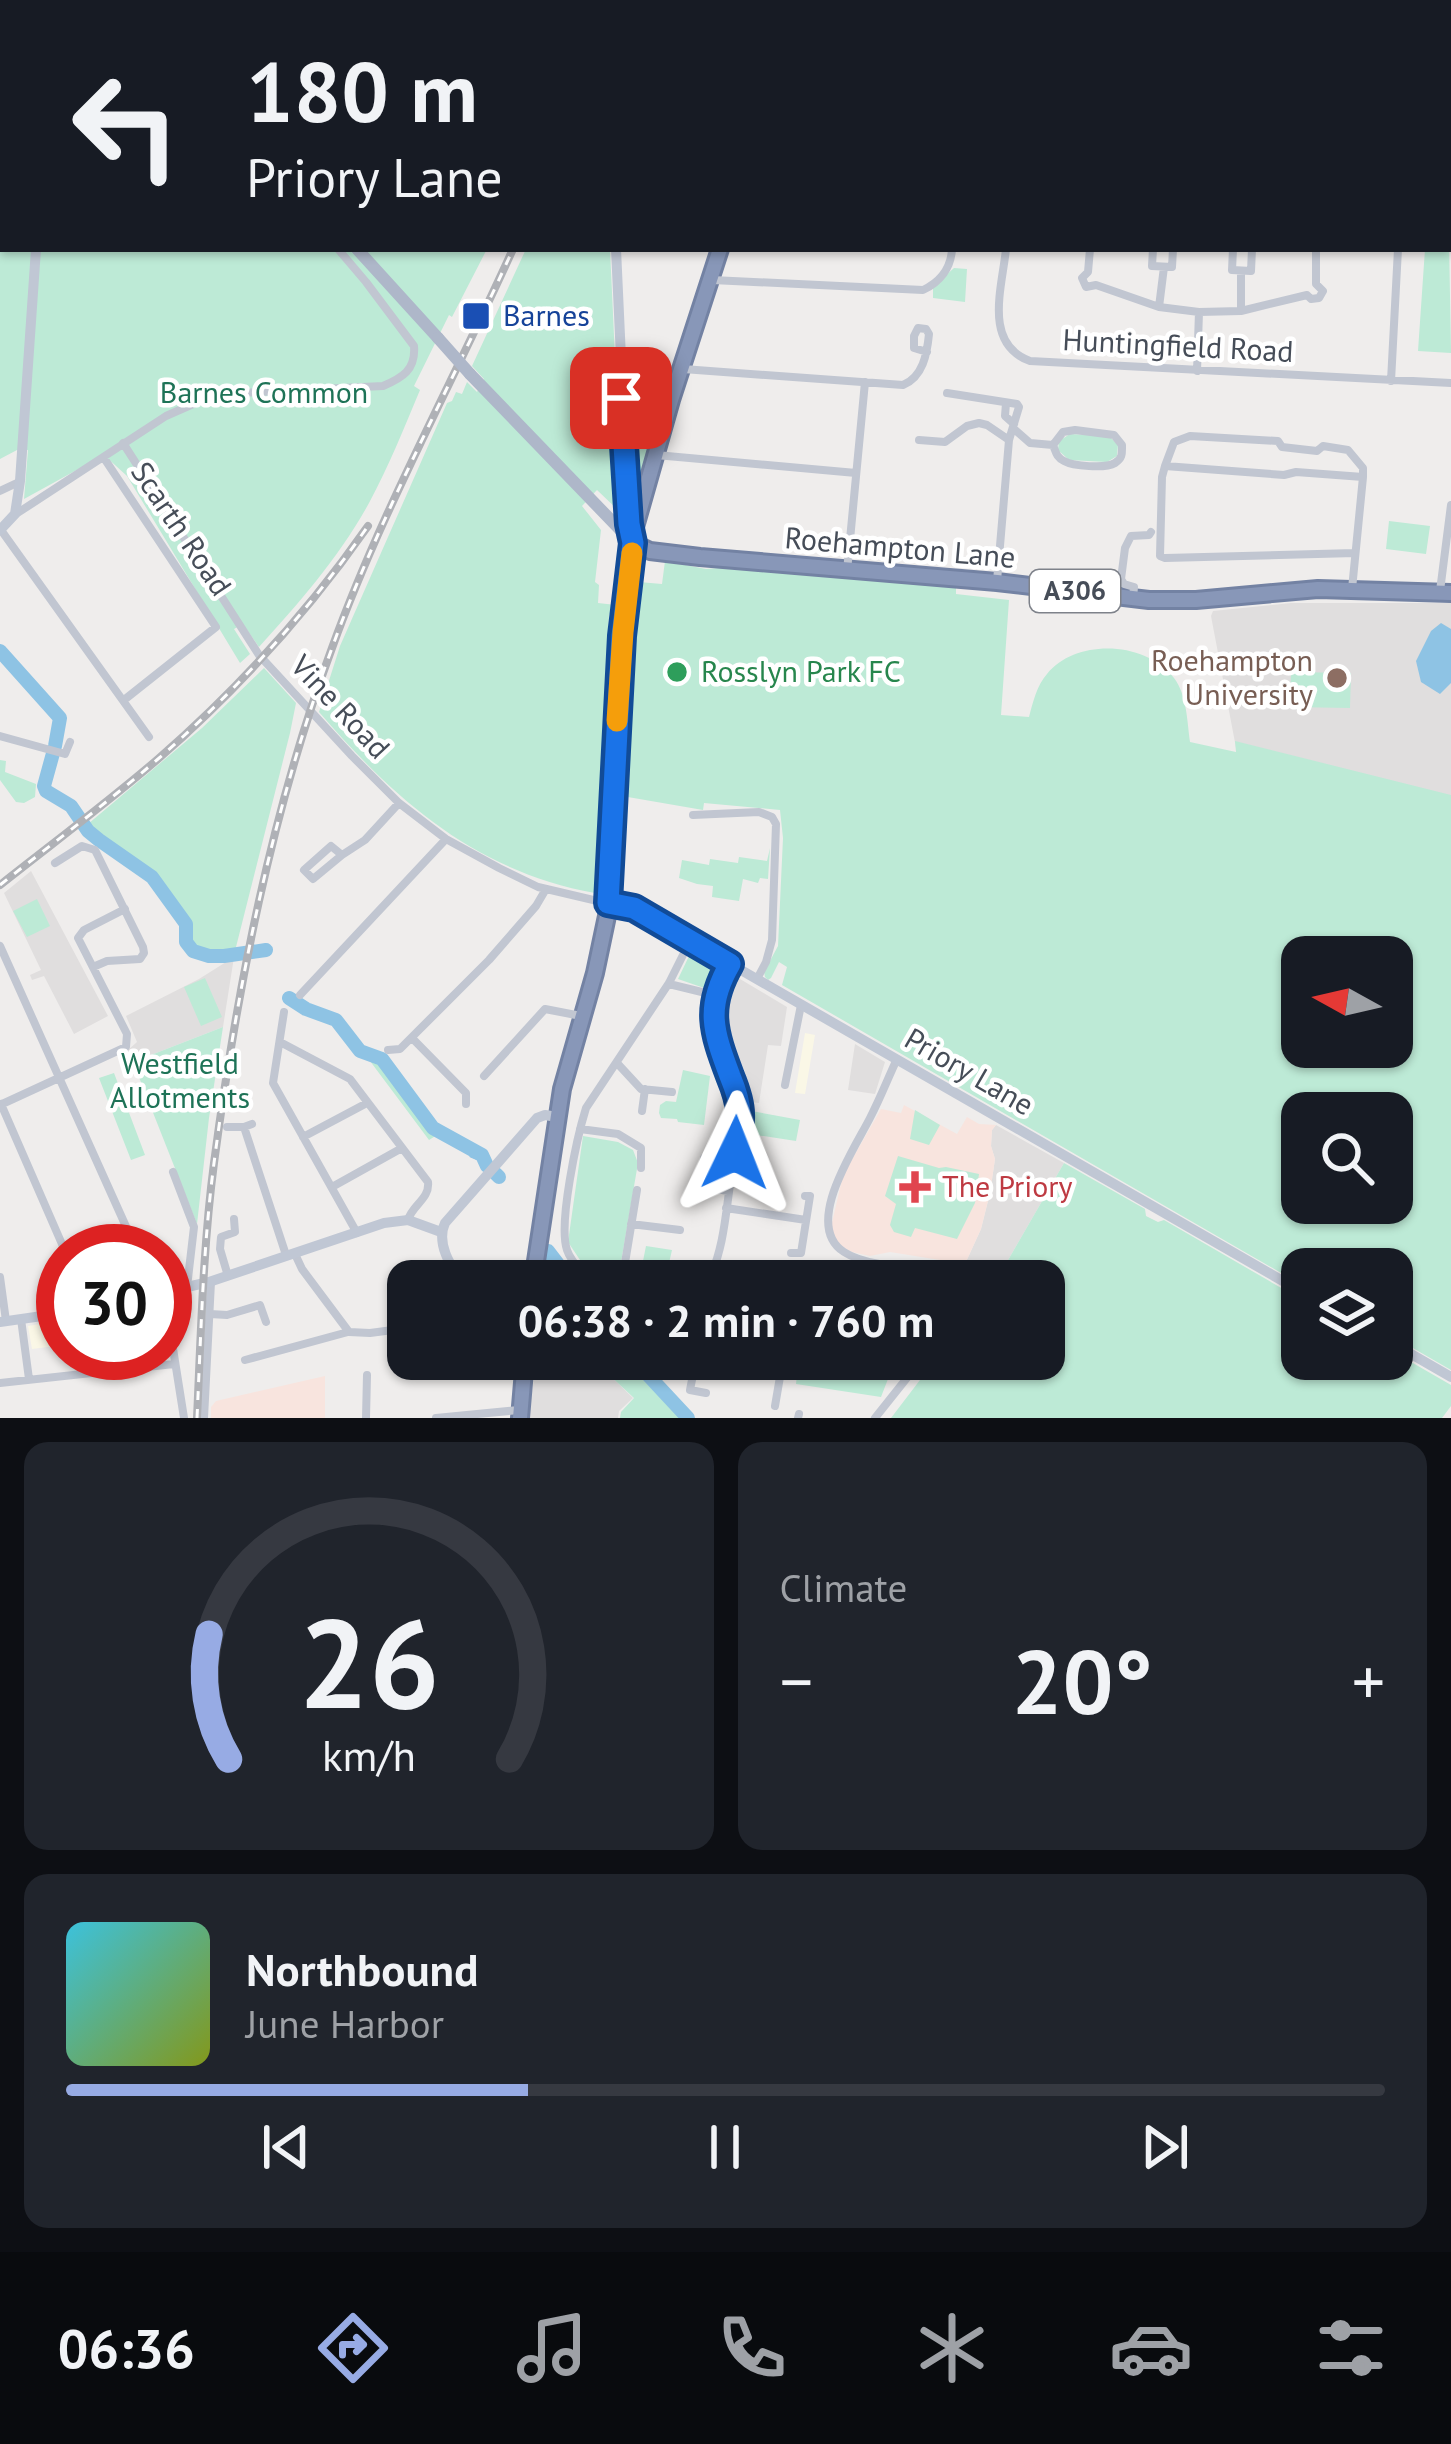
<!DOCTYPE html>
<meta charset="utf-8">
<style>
:root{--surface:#171b24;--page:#20242c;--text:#f1f3f6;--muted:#9ea1a6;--line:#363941;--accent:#97abe4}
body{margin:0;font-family:"PT Sans",sans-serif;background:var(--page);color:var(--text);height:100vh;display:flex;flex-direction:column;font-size:45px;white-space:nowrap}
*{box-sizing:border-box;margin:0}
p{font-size:39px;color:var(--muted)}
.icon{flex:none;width:66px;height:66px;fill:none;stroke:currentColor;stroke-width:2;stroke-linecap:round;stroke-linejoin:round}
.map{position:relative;height:1418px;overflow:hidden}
.details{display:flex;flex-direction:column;gap:24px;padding:24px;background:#0d0f14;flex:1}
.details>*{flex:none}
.top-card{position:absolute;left:0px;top:0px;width:1452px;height:252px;box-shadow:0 3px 9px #0004;background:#171b24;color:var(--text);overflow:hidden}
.needle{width:78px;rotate:278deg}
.buttons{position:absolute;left:1281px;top:936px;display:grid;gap:24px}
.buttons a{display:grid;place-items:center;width:132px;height:132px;border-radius:24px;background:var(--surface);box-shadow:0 3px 9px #0004;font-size:60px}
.speed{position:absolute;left:36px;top:1224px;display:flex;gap:24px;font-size:60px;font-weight:700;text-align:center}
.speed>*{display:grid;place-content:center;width:156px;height:156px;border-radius:50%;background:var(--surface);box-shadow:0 3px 9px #0004;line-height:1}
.speed .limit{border:18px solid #d22;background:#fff;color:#111}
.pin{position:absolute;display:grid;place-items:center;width:102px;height:102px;color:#fff;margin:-51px;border-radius:24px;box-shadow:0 6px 18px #0006}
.me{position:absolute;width:132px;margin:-66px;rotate:2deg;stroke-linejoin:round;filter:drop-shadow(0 0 9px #0008)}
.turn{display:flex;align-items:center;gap:42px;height:252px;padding:0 48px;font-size:54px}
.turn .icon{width:156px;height:156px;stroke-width:2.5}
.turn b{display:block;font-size:84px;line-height:102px}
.big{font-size:90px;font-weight:800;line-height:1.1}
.details .tile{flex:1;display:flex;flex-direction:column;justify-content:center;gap:18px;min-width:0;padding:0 42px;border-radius:24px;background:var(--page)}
.details .dial{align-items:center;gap:0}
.dial svg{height:312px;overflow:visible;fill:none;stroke:var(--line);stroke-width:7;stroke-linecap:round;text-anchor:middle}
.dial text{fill:var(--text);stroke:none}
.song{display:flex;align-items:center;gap:36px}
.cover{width:144px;height:144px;border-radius:18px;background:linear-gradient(135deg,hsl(190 70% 55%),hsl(70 70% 35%))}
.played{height:12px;border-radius:6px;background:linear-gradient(90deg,var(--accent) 35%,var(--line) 35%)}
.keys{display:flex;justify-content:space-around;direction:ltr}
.heat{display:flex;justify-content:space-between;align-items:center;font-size:66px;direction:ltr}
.details .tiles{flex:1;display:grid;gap:24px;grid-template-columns:1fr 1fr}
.tile:last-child{grid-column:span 2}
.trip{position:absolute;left:387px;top:1260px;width:678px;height:120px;border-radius:24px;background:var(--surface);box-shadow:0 3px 9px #0004;font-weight:800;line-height:120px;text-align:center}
.menu{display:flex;height:192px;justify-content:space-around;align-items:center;background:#090b0e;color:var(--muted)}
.menu .icon{width:84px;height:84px}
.menu .on{color:var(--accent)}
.menu b{font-size:54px;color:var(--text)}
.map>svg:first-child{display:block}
</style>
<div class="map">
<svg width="1451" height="1418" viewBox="0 0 1451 1418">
<rect width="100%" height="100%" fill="#efedec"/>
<path fill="#faf7e6" d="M805 1033 815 1035 805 1094 795 1093Z
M63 1320V1345L32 1349 28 1326Z"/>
<path fill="#e0dede" d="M1291 603H1451V828L1237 753 1211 616 1213 611Z
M31 871 108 1016 74 1034 44 976 32 980 30 975 41 970 4 893Z
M234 957 223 1027 133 1062 128 1050 137 1042 126 1016 199 979Z
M729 977 740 979 787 1007 781 1046 768 1045 759 1103 743 1101 719 1027V1001L723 986Z
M855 1044 885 1062 875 1094 848 1090Z
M996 1125 1064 1163 996 1281H986L965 1264 981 1229 990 1193 995 1159 991 1146 992 1130Z
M597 1363 633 1398 619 1411 618 1418H528L536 1366 570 1368 579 1378Z"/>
<path fill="#f8e4de" d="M904 1105 957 1134 967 1117 979 1124 996 1125 992 1130 991 1146 995 1159 990 1193 981 1229 965 1264 890 1252 870 1256 852 1252 841 1246 834 1237 831 1227 843 1175 881 1109 901 1113Z
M325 1376V1418H211V1407L216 1401Z"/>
<path fill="#bdead6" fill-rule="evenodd" d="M0 0H550L551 3H3V249H487L452 317 449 315 414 386 420 390C404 428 389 466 369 503 340 556 300 602 259 647L243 624 234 629 250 654 240 663 127 476 104 455 24 499 28 450H17L0 459Z
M1449 239 1451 353 1418 351 1425 249H1449Z
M526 249H610L622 509 619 511 597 490 582 506 601 530 595 582 599 585 598 603 616 605 609 615 608 632 599 888 595 893C475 871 396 801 319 712L340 646 447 403 452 401 456 392 462 394 467 382 477 392 484 379 472 366Z
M954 268 967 269 965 302 933 298V287Z
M639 412 655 418 656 424 634 502 629 419Z
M1070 434 1109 436 1118 445 1117 456 1107 462 1069 460 1058 450 1059 441Z
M1389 521 1430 526 1426 554 1386 549Z
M665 561 706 569 732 567 956 587V594L1009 600 1001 715 1029 717C1033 702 1037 685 1047 674 1076 638 1146 641 1174 678 1187 695 1187 721 1190 742L1236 752 1235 741 1451 795V1370L1392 1336V1269H1302V1285L782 985 787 967 779 962 771 978 768 980 765 977 764 972 778 946 783 838 780 810 704 803 703 810 622 796C623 724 625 652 639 582L662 584ZM1302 957H1392V1047H1302ZM1302 1113H1392V1203H1302Z
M264 668 296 703 290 733 235 951 207 952 192 944 191 926 187 918 154 874 101 838 88 824 202 728Z
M1291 672 1351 673 1350 708 1290 707Z
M0 760 6 761 5 772 36 784 35 797 24 803 16 802 0 780Z
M770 848 768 879 760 878 758 883 743 879 739 901 712 897 713 886 697 884 679 878 682 860 709 865 710 859 738 863 739 857 767 861Z
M37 899 50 926 27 937 13 911Z
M690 954 720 970 712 987 707 989 678 979Z
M205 978 222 1017 201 1026 184 987Z
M223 1027 209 1118 197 1224 133 1062Z
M367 1057 382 1061 437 1135 429 1140Z
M683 1070 710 1076 704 1125 678 1122 677 1119 661 1118 659 1113 660 1105 666 1101 676 1102Z
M114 1073 145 1155 131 1160 99 1078Z
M746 1110 800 1120 796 1141 743 1133Z
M915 1110 940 1125 929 1145 910 1139Z
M583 1136 618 1142 633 1150 638 1163 619 1274 610 1281H594L568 1242Z
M898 1156 939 1168 946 1167 979 1174 975 1203 957 1239 915 1228 911 1237 894 1232 890 1225 896 1204 885 1196Z
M1064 1163 1145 1209 1146 1216 1158 1222 1164 1220 1302 1300V1359H1392V1351L1451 1385V1406L1442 1418H891L936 1359H1044V1281H996Z
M646 1246 672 1250 665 1281H639Z
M592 1359H623L680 1418H620L621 1412 634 1398Z
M798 1365 888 1379 881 1397 796 1384Z"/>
<path fill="#8ec3e4" d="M1441 623 1451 629V683L1440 694 1421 682 1416 661 1431 631Z"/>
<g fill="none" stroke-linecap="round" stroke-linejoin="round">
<path stroke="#8ec3e4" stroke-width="3" d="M187 951H193
M471 1156 483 1161"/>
<path stroke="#8ec3e4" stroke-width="14" d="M0 651 60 718 55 746 44 786 46 791 71 806 88 831 99 840 152 877 186 924V942L193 951 209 956H224L266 950
M289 998 306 1009 336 1020 360 1051 382 1059 433 1128 482 1155 487 1166
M496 1174 499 1177
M548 1251 571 1281
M633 1359 688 1418"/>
<g stroke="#7382a3" stroke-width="20">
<path id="highway" d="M800 3 801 0
M631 532 624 423 630 411 638 407 666 417
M633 543 650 551 700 557 997 582 1149 600H1196L1318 589 1451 593
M533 1281 562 1089 595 973 607 916 623 636 635 527 671 400 720 249
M520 1418 525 1359"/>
</g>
<path stroke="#c1c6d1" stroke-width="8" d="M204 0 215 3
M802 0H826
M1014 0V3
M1113 0V3
M467 3 470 0
M690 3V0
M930 3 962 0
M1285 3V0
M1449 58 1451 19
M1449 65 1451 66
M1449 117H1451
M1449 138 1451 139
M1006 249C1002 288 983 344 1030 361L1451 383
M1090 249 1088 272 1082 278 1086 287 1096 285 1159 307 1199 312
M1153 249 1152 266 1172 267 1173 249
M1233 249 1232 270 1251 271 1252 249
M1241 272V311
M712 280 923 290C940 282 951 268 952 249
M1159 307 1164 267
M683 369 903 385C923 377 927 354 929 334L926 329 918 328 914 336V348L927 352
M1197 371 1199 312 1241 311 1307 295 1311 299 1319 298 1323 291 1316 284V249
M1391 381 1398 249
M947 393 1017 404 1019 407 1009 440 997 581
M1006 403 1005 416 1014 424
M1014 429 1030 443 1053 445
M1075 430 1114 435 1122 445C1122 453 1123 458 1115 463 1105 469 1073 466 1064 461 1056 457 1056 452 1053 445L1063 432Z
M1190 436 1278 441 1282 447 1317 451 1323 446 1348 450 1363 468V477L1296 472 1284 475 1165 466 1174 442Z
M919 440 945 442 967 426 979 423 987 425 1009 440
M123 443 259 655 352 756 399 803 446 839 499 868 538 887 606 903
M656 455 856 473
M104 458 216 627 124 700
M1165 466 1162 477 1160 556 1165 558 1355 553
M0 491 19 482
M16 514 166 416 200 401 240 393 383 386C402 378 416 370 414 346L366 282 338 249
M1 530 149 737
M847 571 865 382
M1352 589 1363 477
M1440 591 1451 505
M1133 597 1134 587 1124 584 1121 579 1125 548 1131 536 1149 535 1151 532
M0 736 65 754 70 742
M693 815 759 812 772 817 776 824 772 940 766 962 757 979
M342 855 313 879 304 870 331 846 342 855 365 840 399 803
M55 863 82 846 95 850 143 947 144 953 140 959 107 961 93 967
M0 946 137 1251
M669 984 714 995
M300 995 446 839
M284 1012 273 1083 357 1233
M412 1038 466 1093V1104
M280 1042 350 1079 428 1182C430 1199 412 1205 408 1220
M388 1050 400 1049 489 960 536 906 546 889
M897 1059C888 1078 880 1099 870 1118 855 1148 802 1225 844 1252 868 1268 923 1268 953 1273L963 1275 969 1281
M617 1063 641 1089 672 1092
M484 1076 545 1009 581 1016
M785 1085 801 1005
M1 1104 65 1251
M0 1105 126 1047 127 1034 78 938 84 930 125 909
M642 1111 645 1089
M252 1124 244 1127 286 1255
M227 1127H244
M580 1129 618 1134 641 1148V1168
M303 1137 367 1103
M704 1158 699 1186 728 1191
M173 1172 194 1227 187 1287
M332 1187 402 1148
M726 1208 806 1220
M631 1224 680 1230
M791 1253H801L810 1196H805
M295 1254 302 1269 349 1332 370 1333 408 1328
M714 1269 722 1277V1281
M228 1276 220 1249 221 1237 235 1232 234 1219
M0 1277 6 1321
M589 1281C581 1271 571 1262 567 1250 558 1224 577 1137 586 1108L669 983 690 941
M614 1281 623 1275 637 1190
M708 1281C725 1248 726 1207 732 1171 735 1154 740 1134 741 1116 741 1100 733 1085 728 1071 712 1028 707 1005 730 964
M165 1298 184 1418
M210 1314 227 1315 260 1305 266 1322
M21 1319 29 1379
M696 1359 690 1390 706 1393
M709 1359 781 1371 775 1406
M882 1359 917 1364
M245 1360 348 1332
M0 1383 174 1364
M204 1418 211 1282
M366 1418 367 1375
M436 1418 519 1410
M798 1418 799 1414
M875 1418 922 1359"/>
<path stroke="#c0c7d4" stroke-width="10" d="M556 0 557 3
M1449 187H1451
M616 249 624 423
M0 530 15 514 20 481 36 249
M608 903 628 906 647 916 1302 1292
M461 1281C450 1265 436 1243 445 1223L537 1118 545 1115 557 1117
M165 1292 209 1282 384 1223 408 1220 441 1232
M0 1322 63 1313
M1392 1343 1451 1377"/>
<path stroke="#aeb7c9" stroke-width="12" d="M125 0 128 3
M357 249 438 338
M470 374 633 543"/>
<use href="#highway" stroke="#8897b8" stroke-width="14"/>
<g stroke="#afb1b6" stroke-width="8">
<path id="rail" d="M614 3 616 0
M0 885C53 843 107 803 158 759 237 690 308 612 368 526
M197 1418C201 1333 203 1247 214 1163 237 989 271 813 332 648 382 510 453 382 513 249"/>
</g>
<use href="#rail" stroke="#fff" stroke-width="3" stroke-dasharray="9" stroke-linecap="butt"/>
<path stroke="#aeb7c9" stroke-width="12" d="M438 338 470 374"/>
</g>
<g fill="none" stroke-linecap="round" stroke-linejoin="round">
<g stroke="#114b97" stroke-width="30">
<path id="route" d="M621 398 629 524 633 543 622 636 608 903 634 908 730 964C705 1007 713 1031 730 1076 735 1088 740 1101 740 1114 741 1126 737 1141 735 1153"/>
</g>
<use href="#route" stroke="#1a73e8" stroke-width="21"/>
<path stroke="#f59e0b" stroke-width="21" d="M617 721 623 632 632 553"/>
</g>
<rect fill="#1a4fb4" stroke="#fff" stroke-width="4.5" x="461" y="301" width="30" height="30" rx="6"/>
<circle fill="#2e9e5b" stroke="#fff" stroke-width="4.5" cx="677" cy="672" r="12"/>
<circle fill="#8d6e63" stroke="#fff" stroke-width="4.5" cx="1337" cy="678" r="12"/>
<path fill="#e0444e" stroke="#fff" stroke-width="4.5" d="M909 1169h12v12h12v12h-12v12h-12v-12h-12v-12h12z"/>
<g text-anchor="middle" stroke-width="9" stroke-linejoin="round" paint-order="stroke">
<rect fill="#fff" stroke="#7e828a" stroke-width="3" x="1030" y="570" width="90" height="42" rx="9"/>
<g font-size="27" font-weight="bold" fill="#464d58">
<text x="1075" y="600">A306</text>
</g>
<g font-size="30" fill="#164399" stroke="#fff" text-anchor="start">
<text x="503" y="326">Barnes</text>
</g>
<g font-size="30" fill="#464d58" stroke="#fff">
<text transform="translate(1178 346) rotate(3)" y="10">Huntingfield Road</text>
<text transform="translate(181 529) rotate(56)" y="10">Scarth Road</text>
<text transform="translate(900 548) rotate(5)" y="10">Roehampton Lane</text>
<text transform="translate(340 707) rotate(47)" y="10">Vine Road</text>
<text transform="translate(969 1072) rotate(30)" y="10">Priory Lane</text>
</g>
<g font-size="30" fill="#1e7357" stroke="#fff">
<text x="264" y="403">Barnes Common</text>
<text x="180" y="1074">Westfield<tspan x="180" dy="34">Allotments</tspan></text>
</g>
<g font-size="30" fill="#785e54" stroke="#fff" text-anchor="end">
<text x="1313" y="671">Roehampton<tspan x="1313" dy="34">University</tspan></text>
</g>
<g font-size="30" fill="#27864d" stroke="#fff" text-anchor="start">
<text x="701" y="682">Rosslyn Park FC</text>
</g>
<g font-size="30" fill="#be3a42" stroke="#fff" text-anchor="start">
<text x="942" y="1197">The Priory</text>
</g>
</g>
</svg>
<div class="buttons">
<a><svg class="needle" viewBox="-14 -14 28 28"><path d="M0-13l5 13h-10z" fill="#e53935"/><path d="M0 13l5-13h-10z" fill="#9ea1a6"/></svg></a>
<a><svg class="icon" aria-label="search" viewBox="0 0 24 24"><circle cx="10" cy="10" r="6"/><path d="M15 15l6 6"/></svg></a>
<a><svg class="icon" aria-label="layers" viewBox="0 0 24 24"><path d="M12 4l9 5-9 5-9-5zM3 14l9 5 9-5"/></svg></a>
</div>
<div class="speed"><div class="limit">30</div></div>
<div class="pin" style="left:621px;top:398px;background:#d93025"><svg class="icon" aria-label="arrive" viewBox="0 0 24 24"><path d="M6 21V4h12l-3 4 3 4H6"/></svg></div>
<svg class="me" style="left:735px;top:1153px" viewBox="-20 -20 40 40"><path d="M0-17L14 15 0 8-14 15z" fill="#1a73e8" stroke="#fff" stroke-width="4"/></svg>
<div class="trip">06:38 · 2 min · 760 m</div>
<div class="top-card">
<div class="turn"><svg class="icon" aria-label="left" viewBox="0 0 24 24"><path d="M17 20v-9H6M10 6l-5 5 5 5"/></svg><div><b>180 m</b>Priory Lane</div></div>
</div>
</div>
<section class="details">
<div class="tiles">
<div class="tile dial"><svg viewBox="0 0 100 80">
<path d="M14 69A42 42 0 1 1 86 69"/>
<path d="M14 69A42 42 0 0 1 9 37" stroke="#97abe4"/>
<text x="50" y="56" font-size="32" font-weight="700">26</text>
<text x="50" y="72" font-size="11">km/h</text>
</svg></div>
<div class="tile"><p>Climate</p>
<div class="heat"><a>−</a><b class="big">20°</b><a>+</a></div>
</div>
<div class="tile">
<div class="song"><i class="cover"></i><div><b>Northbound</b><p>June Harbor</p></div></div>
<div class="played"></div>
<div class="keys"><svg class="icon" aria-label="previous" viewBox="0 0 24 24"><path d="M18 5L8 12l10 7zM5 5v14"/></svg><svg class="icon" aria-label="pause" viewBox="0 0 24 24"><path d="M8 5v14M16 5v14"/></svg><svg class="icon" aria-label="next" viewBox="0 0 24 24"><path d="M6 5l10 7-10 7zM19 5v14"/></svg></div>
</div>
</div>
</section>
<nav class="menu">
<b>06:36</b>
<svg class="icon on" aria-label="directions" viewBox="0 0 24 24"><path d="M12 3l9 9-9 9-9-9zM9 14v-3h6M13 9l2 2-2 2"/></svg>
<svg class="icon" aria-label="music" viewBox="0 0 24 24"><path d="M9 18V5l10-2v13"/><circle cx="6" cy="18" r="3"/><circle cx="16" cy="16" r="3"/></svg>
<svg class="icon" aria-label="phone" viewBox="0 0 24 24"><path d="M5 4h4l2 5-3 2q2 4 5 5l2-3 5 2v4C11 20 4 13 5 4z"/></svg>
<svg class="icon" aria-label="climate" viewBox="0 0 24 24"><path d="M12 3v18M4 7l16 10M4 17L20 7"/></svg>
<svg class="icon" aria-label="car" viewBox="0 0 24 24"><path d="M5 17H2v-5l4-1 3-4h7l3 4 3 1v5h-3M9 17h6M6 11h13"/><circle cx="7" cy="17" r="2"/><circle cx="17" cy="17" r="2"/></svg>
<svg class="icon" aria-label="filters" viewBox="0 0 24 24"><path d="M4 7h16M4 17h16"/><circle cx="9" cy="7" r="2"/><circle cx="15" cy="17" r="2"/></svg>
</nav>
